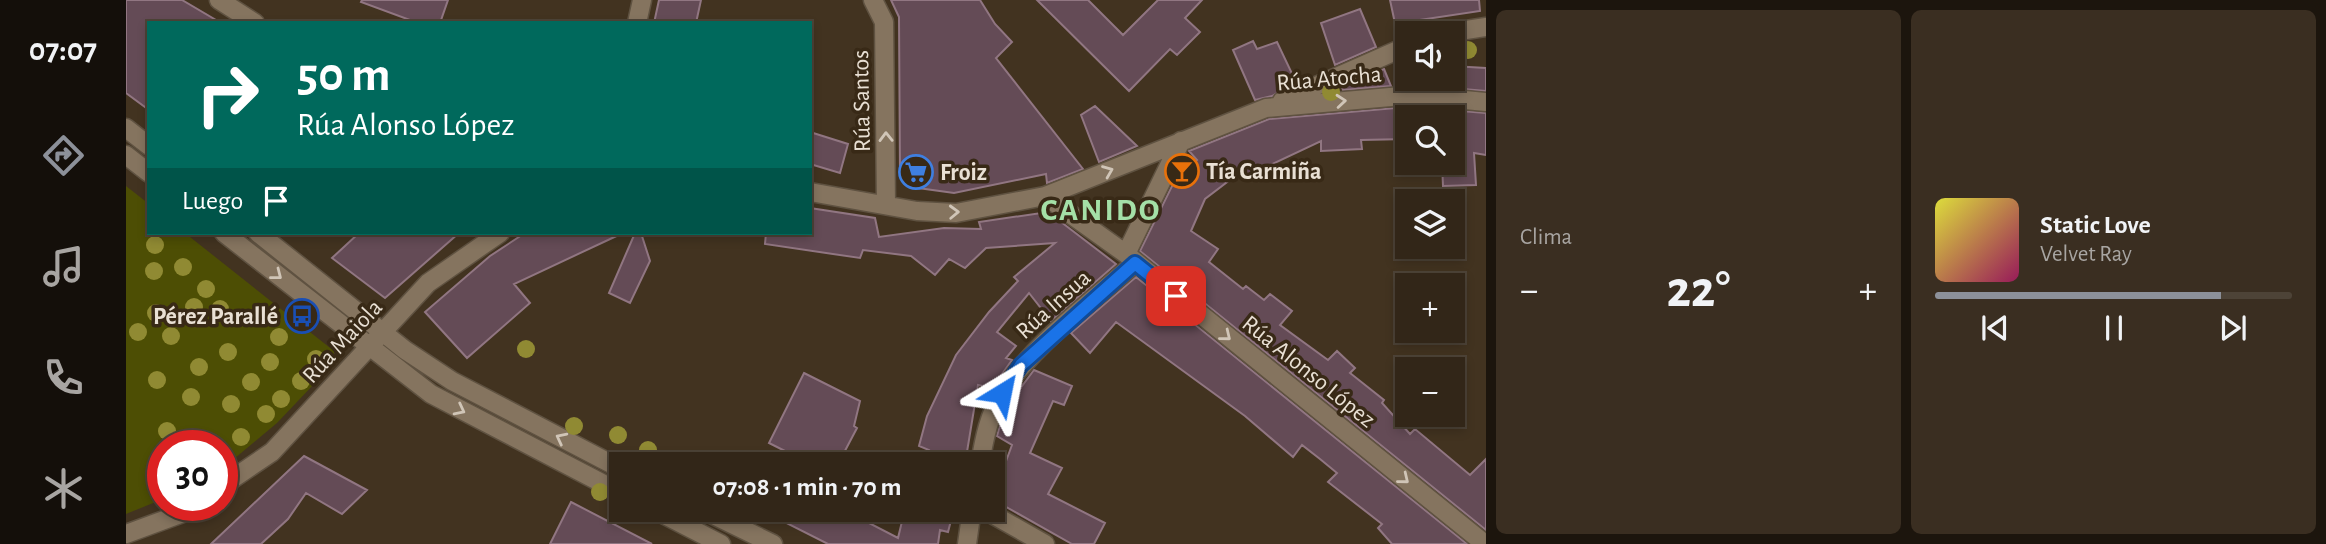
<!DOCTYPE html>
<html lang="es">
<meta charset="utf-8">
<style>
:root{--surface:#322618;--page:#3a2e21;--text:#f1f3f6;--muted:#a8a5a2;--line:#4d4337;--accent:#8c9099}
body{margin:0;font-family:"Alegreya Sans",sans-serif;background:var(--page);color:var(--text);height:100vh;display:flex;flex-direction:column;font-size:26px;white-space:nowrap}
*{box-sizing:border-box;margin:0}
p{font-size:23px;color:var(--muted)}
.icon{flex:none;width:38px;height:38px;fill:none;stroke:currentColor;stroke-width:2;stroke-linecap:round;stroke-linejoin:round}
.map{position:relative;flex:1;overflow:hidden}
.panel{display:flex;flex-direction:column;gap:10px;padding:10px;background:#1c150d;width:840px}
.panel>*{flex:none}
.top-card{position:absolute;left:21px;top:21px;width:665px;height:214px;border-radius:0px;box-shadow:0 4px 10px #0003,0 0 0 2px var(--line);background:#00695c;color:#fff;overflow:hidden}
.controls{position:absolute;left:1269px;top:21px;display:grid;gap:14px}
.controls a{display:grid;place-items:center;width:70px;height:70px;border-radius:0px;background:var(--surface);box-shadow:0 4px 10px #0003,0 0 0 2px var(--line);font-size:35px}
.speed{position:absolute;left:21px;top:430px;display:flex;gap:14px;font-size:35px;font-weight:700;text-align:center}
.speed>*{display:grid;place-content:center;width:91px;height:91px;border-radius:50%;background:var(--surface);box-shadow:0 4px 10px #0003,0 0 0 2px var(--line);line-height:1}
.speed .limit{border:10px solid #d22;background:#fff;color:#111}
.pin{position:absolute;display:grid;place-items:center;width:60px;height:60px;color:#fff;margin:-30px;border-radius:14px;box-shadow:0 4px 10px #0006}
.me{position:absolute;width:77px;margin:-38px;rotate:35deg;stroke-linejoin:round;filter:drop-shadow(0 0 5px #0008)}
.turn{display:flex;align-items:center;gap:24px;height:147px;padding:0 35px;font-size:32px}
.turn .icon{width:91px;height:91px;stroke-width:2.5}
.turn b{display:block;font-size:49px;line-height:60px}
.then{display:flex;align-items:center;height:66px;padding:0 35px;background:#0003;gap:14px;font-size:26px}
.big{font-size:52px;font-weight:700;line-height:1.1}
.panel .tile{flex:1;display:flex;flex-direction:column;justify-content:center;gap:10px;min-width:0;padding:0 24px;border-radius:10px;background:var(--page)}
.song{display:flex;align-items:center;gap:21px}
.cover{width:84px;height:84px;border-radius:10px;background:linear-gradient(135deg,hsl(60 70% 55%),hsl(330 70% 35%))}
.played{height:7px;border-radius:4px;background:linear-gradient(90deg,var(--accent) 80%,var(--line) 80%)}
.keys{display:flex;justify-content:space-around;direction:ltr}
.heat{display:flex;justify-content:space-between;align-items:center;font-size:38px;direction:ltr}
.panel .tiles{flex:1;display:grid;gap:10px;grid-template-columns:repeat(2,1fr)}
.trip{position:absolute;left:483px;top:452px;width:396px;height:70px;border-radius:0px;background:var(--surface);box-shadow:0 4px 10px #0003,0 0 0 2px var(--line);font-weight:700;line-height:70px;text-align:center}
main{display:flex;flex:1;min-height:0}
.tab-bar{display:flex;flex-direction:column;width:126px;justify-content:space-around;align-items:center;background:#140f0a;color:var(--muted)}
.tab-bar .icon{width:49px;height:49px}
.tab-bar .current{color:var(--accent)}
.tab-bar b{font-size:32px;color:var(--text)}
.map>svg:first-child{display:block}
</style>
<main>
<nav class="tab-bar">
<b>07:07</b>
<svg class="icon current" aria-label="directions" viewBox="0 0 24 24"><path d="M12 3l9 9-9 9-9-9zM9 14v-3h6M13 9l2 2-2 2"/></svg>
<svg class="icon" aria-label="music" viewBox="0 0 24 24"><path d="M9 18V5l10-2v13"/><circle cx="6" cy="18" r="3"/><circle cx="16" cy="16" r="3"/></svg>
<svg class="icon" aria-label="phone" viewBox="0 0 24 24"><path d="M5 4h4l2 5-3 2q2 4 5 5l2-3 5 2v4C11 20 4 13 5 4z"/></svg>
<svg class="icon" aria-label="climate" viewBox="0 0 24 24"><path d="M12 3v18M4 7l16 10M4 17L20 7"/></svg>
</nav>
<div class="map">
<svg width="1360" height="544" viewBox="0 0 1360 544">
<rect width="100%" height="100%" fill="#423320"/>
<path fill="#4d4e04" d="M0 186 23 204V233H59L208 351V363L151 423 96 469V446H37V499L0 514Z"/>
<path fill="#644b56" stroke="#917682" stroke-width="2" d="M0 0H56L95 23H23V110L0 93Z
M236 0H322L314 23H292L235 2Z
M533 0H575L570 23H528Z
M765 0H854L869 24 886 42 870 58 957 169 921 183 920 174 828 193 785 187 774 175 773 17Z
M911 0H962L997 35 1032 0H1076L1059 18 1074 32 1051 55 1044 49 1003 91Z
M1264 0H1353L1354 11 1287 21 1270 28Z
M1234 9 1250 47 1209 65 1195 23Z
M1127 41 1131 49 1151 42 1170 82 1146 96 1129 100 1107 50Z
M1326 66 1360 68V91L1280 84 1279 79H1326Z
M1258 69 1265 86 1217 90 1216 87Z
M969 106 1011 146 973 162 955 115Z
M1281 107V139L1235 140 1236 149 1195 151V141L1138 168 1140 171 1126 178 1117 170 1079 199 1065 231 1092 249 1083 262 1117 289 1120 286 1138 300 1144 294 1166 311 1154 325 1202 360 1211 351 1229 368 1224 373 1258 400 1256 403 1284 434 1289 429 1344 475 1360 459V530L1014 251 1048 182 1071 160 1063 151 1143 119Z
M1285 107 1360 113V155L1348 153 1350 185 1317 186 1316 163H1326V117H1287Z
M684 132 722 144 714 173 684 164Z
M684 208 749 218 753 237 818 228 855 229 853 222 922 212 990 264 925 321 903 293 871 332 890 346 880 358 886 360 866 388 852 385 839 464H799L803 450 793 446 801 416 830 355 863 312 892 281 888 277 929 243 860 248 839 268 823 259 809 275 785 256 737 250 734 258 639 244 640 233H684Z
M233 233H333L259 298 206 258Z
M399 233H497L388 284 404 303 341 358 299 312 364 256Z
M509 233H515L524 261 504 303 483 293Z
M1010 277 1341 544H1266L1252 528 1256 524 1202 482 1211 473 1194 459 1176 445 1167 457 1119 416 990 322 964 353 945 333Z
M908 370 946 386 938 405 927 401 904 453 936 468 922 494 979 523 968 544H946L866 499 886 445 871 436 875 422 887 398Z
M678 373 734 401 728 426 731 428 712 464H662L667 455 643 443Z
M178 456 241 490 216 514 180 493 162 519 135 544H85Z
M445 502 526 544H424Z
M633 509H716L772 538 779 509H828L822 532 814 530 812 544H702Z"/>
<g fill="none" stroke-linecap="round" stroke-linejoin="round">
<g stroke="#5f5241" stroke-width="21">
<path id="street" d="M93 0 129 23
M747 0 758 22 760 205
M511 23 516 0
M1321 33 1360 27
M1156 101 1281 46
M0 128 23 146
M0 155 23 173
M684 192 791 211 830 213 919 196 1140 108 1287 95 1360 102
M919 196 1000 254 1359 544
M98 233 305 394 495 493
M132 233 279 350 326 381 495 469
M1000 254 1055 141
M854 464C858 439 863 414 877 392 904 347 969 299 1009 263
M96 486 146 452 302 283 374 233
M527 509 595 544
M575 509 647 544
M857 509 919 544
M0 534 57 513 68 506
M841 544 846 509"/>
</g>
<use href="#street" stroke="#85745f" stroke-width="18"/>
</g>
<g fill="#908a33">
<circle cx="1342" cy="50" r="9"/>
<circle cx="1205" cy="92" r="9"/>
<circle cx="29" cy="245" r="9"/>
<circle cx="57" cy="267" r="9"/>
<circle cx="28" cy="271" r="9"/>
<circle cx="80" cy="289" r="9"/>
<circle cx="68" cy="307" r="9"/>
<circle cx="94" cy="309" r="9"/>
<circle cx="30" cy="313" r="9"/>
<circle cx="12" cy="332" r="9"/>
<circle cx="45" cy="336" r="9"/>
<circle cx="153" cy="337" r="9"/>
<circle cx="400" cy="349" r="9"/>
<circle cx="102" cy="352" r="9"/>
<circle cx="190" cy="359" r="9"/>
<circle cx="144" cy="362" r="9"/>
<circle cx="73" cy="367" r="9"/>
<circle cx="31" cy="380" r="9"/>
<circle cx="175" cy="381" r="9"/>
<circle cx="125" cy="382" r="9"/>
<circle cx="65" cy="397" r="9"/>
<circle cx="155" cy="399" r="9"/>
<circle cx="105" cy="404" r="9"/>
<circle cx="140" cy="414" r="9"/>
<circle cx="448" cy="426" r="9"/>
<circle cx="41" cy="431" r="9"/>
<circle cx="492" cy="435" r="9"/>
<circle cx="115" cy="437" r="9"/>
<circle cx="522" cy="450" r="9"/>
<circle cx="474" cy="492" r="9"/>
</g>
<defs><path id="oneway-chevron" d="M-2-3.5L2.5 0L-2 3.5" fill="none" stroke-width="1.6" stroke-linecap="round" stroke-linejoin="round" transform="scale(1.75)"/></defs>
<g stroke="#d0c5b7">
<use href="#oneway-chevron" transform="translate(1215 101) rotate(-5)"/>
<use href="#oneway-chevron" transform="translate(760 137) rotate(-91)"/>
<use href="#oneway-chevron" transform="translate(982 171) rotate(-22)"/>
<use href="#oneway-chevron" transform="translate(828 212) rotate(-2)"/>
<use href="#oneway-chevron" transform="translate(151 275) rotate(38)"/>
<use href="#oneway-chevron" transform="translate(1100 336) rotate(39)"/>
<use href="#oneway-chevron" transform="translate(334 410) rotate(27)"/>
<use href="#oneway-chevron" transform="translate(435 438) rotate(-153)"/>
<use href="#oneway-chevron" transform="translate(1278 479) rotate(39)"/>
</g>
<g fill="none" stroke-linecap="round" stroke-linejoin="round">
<g stroke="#114b97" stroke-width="18">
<path id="route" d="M876 393 895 365 1009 263 1050 296"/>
</g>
<use href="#route" stroke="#1a73e8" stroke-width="12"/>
</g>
<defs>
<g id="bar-ring" transform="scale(1.75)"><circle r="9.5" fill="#382916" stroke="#e8710a" stroke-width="1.5"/><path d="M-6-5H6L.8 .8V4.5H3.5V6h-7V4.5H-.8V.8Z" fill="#e8710a"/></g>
<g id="supermarket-ring" transform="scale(1.75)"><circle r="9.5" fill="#382916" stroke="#3f7fe0" stroke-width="1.5"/><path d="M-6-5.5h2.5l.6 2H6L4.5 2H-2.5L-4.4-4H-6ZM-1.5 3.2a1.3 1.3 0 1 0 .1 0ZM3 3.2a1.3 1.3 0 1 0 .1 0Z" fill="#3f7fe0"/></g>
<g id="bus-ring" transform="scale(1.75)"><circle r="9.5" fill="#382916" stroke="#1a4fb4" stroke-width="1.5"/><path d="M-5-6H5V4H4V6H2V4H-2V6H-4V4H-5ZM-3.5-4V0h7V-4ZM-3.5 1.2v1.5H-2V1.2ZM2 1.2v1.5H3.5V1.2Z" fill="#1a4fb4"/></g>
</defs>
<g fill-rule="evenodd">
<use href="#bar-ring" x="1056" y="171"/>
<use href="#supermarket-ring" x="790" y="172"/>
<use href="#bus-ring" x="176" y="316"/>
</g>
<g text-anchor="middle" stroke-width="7" stroke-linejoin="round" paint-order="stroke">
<g font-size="24" fill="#e9e0d4" stroke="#382916">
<text transform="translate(1203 78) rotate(-5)" y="8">Rúa Atocha</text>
<text transform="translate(735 101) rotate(-91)" y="8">Rúa Santos</text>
<text transform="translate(927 304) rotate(-42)" y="8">Rúa Insua</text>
<text transform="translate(216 341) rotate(-47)" y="8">Rúa Maiola</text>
<text transform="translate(1183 371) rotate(39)" y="8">Rúa Alonso López</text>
</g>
<g font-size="24" font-weight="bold" fill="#e9e0d4" stroke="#382916" text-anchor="start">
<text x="1080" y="179">Tía Carmiña</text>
<text x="814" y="180">Froiz</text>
<text x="152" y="324" text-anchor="end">Pérez Parallé</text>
</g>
<g font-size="32" font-weight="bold" letter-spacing="2" fill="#a4e0a7" stroke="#382916">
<text x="975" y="220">CANIDO</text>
</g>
</g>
</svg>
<div class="controls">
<a><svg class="icon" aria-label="sound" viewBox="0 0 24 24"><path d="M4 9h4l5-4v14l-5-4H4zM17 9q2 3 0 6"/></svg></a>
<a><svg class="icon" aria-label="search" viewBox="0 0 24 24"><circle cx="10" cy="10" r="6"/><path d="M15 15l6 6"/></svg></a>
<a><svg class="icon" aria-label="layers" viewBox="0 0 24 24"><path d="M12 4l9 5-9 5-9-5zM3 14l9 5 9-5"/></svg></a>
<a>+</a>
<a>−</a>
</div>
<div class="speed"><div class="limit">30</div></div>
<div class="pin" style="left:1050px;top:296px;background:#d93025"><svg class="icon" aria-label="arrive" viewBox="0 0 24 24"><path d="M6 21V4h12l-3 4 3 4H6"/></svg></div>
<svg class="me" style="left:876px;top:393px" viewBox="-20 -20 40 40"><path d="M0-17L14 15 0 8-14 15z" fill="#1a73e8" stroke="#fff" stroke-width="4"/></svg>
<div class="trip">07:08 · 1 min · 70 m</div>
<div class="top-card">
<div class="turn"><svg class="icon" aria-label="right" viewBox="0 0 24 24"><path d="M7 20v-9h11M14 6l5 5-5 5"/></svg><div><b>50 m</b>Rúa Alonso López</div></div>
<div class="then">Luego<svg class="icon" aria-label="arrive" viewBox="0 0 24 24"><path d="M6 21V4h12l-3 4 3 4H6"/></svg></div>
</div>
</div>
<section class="panel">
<div class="tiles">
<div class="tile"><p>Clima</p>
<div class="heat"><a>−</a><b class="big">22°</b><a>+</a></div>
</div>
<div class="tile">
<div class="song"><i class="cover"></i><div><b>Static Love</b><p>Velvet Ray</p></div></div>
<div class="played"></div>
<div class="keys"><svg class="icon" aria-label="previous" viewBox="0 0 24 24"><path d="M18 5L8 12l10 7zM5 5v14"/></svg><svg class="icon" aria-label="pause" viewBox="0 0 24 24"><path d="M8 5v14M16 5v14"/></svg><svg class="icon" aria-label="next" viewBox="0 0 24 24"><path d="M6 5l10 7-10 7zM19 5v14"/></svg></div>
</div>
</div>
</section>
</main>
